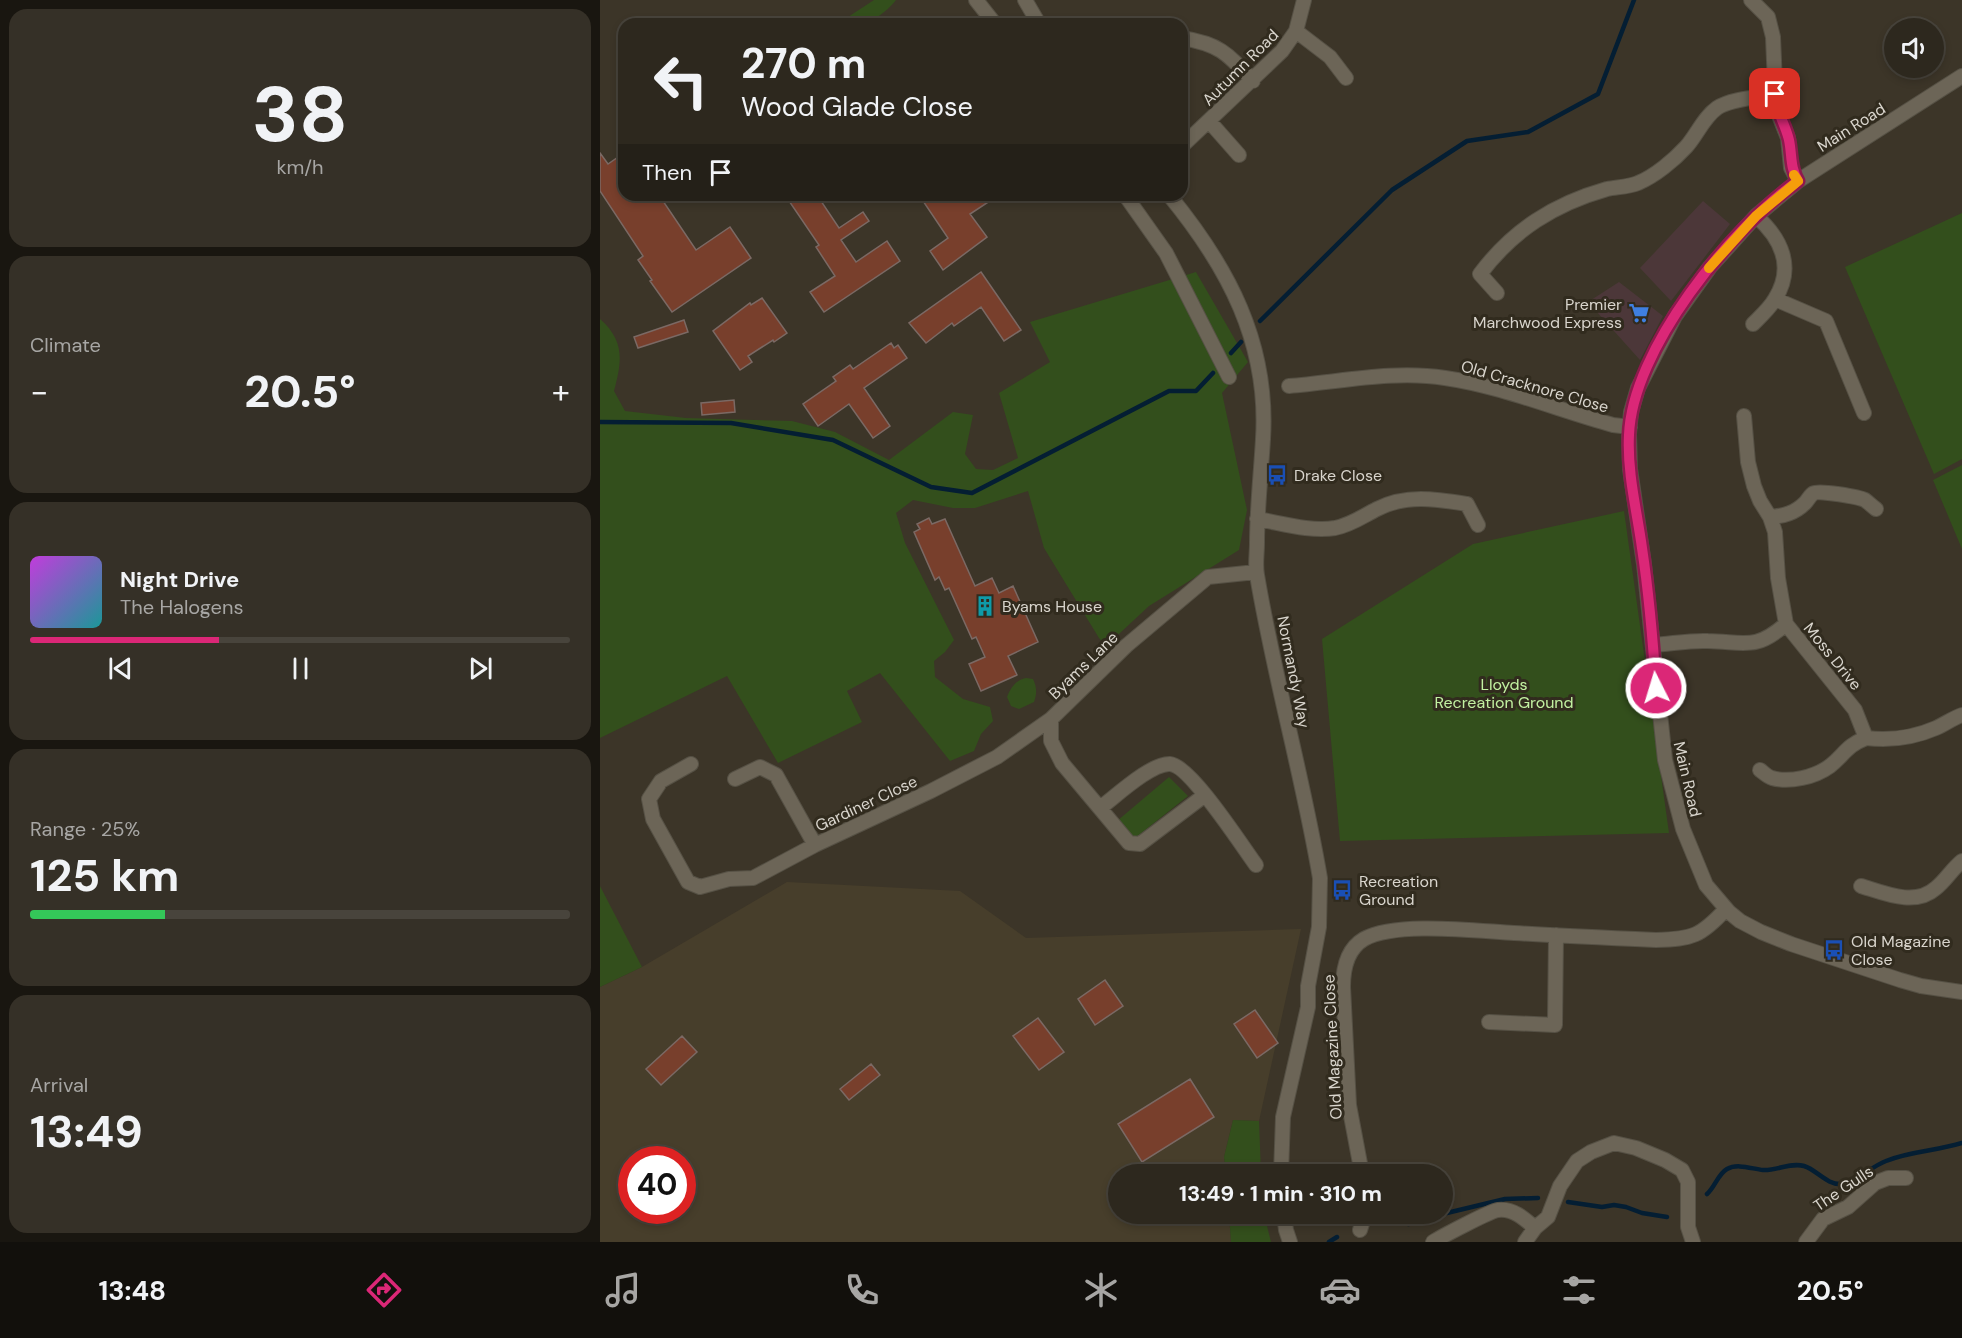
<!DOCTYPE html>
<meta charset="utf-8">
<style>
:root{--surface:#2d281e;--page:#353027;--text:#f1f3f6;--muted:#a7a6a4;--line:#48443c;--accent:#db2777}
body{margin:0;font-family:"DM Sans",sans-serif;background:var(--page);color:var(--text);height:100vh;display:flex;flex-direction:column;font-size:22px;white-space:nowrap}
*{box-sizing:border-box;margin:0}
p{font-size:20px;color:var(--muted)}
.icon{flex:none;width:33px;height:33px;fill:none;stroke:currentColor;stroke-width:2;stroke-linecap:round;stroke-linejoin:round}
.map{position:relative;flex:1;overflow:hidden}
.drawer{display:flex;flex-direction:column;gap:9px;padding:9px;background:#191610;width:600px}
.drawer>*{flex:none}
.hud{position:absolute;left:18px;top:18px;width:570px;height:183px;border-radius:18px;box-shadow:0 3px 9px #0003,0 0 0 2px var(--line);background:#2d281e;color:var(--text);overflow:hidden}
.tools{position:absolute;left:1284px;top:18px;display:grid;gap:12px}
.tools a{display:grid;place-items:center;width:60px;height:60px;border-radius:50%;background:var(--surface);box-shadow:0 3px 9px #0003,0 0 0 2px var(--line);font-size:30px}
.speed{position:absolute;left:18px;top:1146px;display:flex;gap:12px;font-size:30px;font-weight:700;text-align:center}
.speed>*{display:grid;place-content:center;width:78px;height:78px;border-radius:50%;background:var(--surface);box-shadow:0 3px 9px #0003,0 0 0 2px var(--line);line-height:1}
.speed .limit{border:9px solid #d22;background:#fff;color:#111}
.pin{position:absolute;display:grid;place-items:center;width:51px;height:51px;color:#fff;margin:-26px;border-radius:12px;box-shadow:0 3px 9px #0006}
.me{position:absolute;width:66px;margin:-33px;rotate:355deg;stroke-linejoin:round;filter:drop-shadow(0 0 4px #0008)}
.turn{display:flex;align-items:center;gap:21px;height:126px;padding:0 24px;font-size:27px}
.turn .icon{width:78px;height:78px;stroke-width:2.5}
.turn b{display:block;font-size:42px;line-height:51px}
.then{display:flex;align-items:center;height:57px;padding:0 24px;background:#0003;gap:12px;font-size:22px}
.big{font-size:45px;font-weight:700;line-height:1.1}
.drawer .card{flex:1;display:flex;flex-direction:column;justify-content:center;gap:9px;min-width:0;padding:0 21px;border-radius:18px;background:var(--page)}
.drawer .dial{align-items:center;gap:0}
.dial b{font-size:78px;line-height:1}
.song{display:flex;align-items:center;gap:18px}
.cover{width:72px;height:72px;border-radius:9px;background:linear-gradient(135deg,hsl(290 70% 55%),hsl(180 70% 35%))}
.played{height:6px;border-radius:3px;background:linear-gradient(90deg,var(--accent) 35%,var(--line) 35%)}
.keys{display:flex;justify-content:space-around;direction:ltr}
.heat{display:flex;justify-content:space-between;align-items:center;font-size:33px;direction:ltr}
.charge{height:9px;border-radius:4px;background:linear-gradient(90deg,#34c759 25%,var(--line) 0)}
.trip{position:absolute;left:508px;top:1164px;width:345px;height:60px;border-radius:30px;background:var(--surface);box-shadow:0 3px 9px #0003,0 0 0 2px var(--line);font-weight:700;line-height:60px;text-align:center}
.menu{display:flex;height:96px;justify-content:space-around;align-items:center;background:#12100c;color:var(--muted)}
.menu .icon{width:42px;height:42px}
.menu .active{color:var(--accent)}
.menu b{font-size:27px;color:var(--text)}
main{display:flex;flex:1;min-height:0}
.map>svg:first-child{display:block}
</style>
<main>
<section class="drawer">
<div class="card dial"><b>38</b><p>km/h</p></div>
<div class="card"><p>Climate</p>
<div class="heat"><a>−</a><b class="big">20.5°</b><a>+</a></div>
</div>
<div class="card">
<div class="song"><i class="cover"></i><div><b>Night Drive</b><p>The Halogens</p></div></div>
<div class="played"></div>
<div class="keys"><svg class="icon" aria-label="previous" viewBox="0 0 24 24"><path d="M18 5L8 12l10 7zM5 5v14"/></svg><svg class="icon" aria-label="pause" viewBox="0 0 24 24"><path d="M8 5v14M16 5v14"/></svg><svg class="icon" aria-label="next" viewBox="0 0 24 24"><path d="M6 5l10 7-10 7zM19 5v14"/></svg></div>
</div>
<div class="card"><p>Range · 25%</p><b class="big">125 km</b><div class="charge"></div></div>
<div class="card"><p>Arrival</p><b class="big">13:49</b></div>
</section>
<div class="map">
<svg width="1362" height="1242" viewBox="0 0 1362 1242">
<rect width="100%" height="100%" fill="#3c3528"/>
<path fill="#4c3739" d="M1103 201 1130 224 1071 301 1040 268Z
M1019 282 1063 316 1040 360 988 302Z"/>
<path fill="#473e2b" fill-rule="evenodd" d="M187 882 360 891 426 938 701 929 659 1121 633 1120 624 1157 626 1174H519V1214H629L631 1242H0V987L42 967ZM32 1160H82V1210H32Z"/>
<path fill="#334f1c" d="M274 0H296C286 13 270 24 254 24L248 17Z
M1362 213V459L1334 474 1245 267Z
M596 272 648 362 622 393 647 510 639 550 549 606 506 646 499 638 444 548 428 491 375 508H353L313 500 296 513 305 543 354 640 345 652 334 661 335 677 363 699 390 707 393 721 381 734 374 751 350 761 280 673 247 691 262 722 178 763 127 676 0 738V319C25 341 22 361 14 391L25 411 86 418 192 421 235 432 289 460 353 412 373 415 365 454 376 469 393 470 418 458 399 393 450 362 430 322Z
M1362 465V549L1333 480Z
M1024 511 1069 833 740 841 722 639 873 544Z
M426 678 433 679C437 687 437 694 434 702L419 709 411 706 407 697C411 687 416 680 426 678Z
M569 777 588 796 535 838 517 821Z
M0 886 42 967 0 987Z
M633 1120 659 1121 661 1174H626L624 1157Z
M629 1214H664L671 1242H631Z"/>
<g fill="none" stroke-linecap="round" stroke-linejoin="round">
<path stroke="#041e33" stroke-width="4.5" d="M660 321 792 190 867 141 928 132 998 94 1034 0
M631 353 641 342
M0 422 131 423 233 440 331 487 372 493 569 391H596L613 373
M1107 1194C1115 1187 1118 1174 1127 1169 1138 1163 1152 1169 1163 1170 1176 1171 1191 1162 1204 1166 1217 1170 1227 1185 1241 1184 1255 1183 1272 1166 1286 1161 1310 1151 1337 1151 1362 1143
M968 1202 1002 1207 1014 1205 1026 1207 1042 1213 1067 1217
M786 1221 809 1224 826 1218 905 1199 938 1198
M729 1242 737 1237"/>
</g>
<path fill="#783f2c" stroke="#7b6964" stroke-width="1.5" d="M0 153 8 164 24 153V195H59L96 250 130 227 151 258 72 312 50 281 52 280 38 260 43 256 0 191Z
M185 195H217L239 228 263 212 269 221 241 240 256 262 287 241 300 261 224 312 210 292 235 276 216 247 219 245Z
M319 195H399L370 214 387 237 343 270 330 251 348 238Z
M381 272 421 330 404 341 381 307 354 326 352 323 326 343 309 323Z
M162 298 187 333 174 342 173 340 148 356 152 362 140 370 113 331 150 303 151 305Z
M84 320 88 332 38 348 34 337Z
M291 343 294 348 298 345 307 358 264 388 290 426 273 438 249 404 218 426 203 404 236 381 233 377 250 365 253 369Z
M134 400 135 412 102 415 101 403Z
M329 518 332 524 345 519 375 586 392 578 399 593 413 586 438 642 408 656 417 675 381 691 369 664 385 657 376 637 372 639 349 588 345 590 339 577 335 580 314 532 320 529 317 524Z
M505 980 523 1006 495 1025 478 999Z
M655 1010 678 1043 657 1058 634 1024Z
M438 1018 464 1052 439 1070 413 1036Z
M82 1036 97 1052 61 1085 46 1069Z
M271 1064 280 1075 249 1100 240 1089Z
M590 1079 614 1117 542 1162 518 1124Z"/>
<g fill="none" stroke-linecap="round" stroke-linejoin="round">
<g stroke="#565145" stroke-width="16">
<path id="minor" d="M376 0 395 24
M425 0 439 24
M1151 0 1168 17 1173 37 1176 108 1188 138 1191 168 1198 181
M696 31 730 57 746 78
M582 38C620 44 628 54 653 81
M1362 76 1198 181 1156 216 1110 267 1075 316 1038 388 1031 412 1029 434 1030 469 1044 564 1065 760 1083 829 1106 885 1129 912 1140 921 1161 932 1191 944 1300 980 1321 986 1362 992
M609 121 639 155
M582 146 682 51 696 31 704 0
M525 195 566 253 629 377
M569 195C628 267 669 343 663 439 661 474 657 508 657 543 657 554 655 565 657 575 674 677 703 777 720 878L719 927 708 986V1007L683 1117 681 1174
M897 293 880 274C913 230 954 204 1007 189 1017 187 1029 187 1038 183 1055 176 1074 160 1086 147 1097 135 1103 118 1117 108 1130 99 1159 97 1175 94
M1175 299 1226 321 1264 413
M1153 324C1161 316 1170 308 1175 299 1195 267 1181 238 1156 216
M689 386C740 382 793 370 845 378 901 386 958 410 1013 425L1030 427
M1144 416 1148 462 1154 486 1160 501 1170 517 1175 532 1178 578 1186 624
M1170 517C1184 516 1195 513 1205 503 1208 500 1210 495 1214 493 1219 490 1259 497 1265 500 1268 502 1272 506 1276 509
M657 519C681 523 710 532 735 528 751 525 763 516 777 509 806 494 836 499 867 504L878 525
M1053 645C1071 644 1090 640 1108 641 1145 642 1155 651 1186 624L1255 710 1266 738C1291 741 1313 738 1336 728 1345 724 1353 718 1362 715
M451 719V741L462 763 529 843 540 844 605 795
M91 764 61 781 49 799 53 819 88 882 100 887 129 879 153 878 215 845 331 791 397 757 451 719 526 646 608 577 656 572
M1160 770C1164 773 1168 777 1172 778 1190 783 1215 777 1230 766 1245 754 1246 746 1266 738
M135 779 160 767 176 775 215 845
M500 808C515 797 551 763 570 764 590 765 642 846 656 865
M1261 886C1284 893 1315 907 1336 888 1346 880 1352 869 1362 861
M889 1022 955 1025 956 935
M762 1174 749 1105 743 987C743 969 747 949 764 939 796 921 877 931 914 933 962 936 1009 938 1056 940 1093 939 1101 936 1126 909
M684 1214 686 1230 690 1242
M760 1230 765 1214
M833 1242C841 1237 890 1211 898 1210 913 1208 925 1219 935 1228
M925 1242 935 1228 948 1217 960 1186 977 1161 991 1152 1014 1143 1036 1148 1065 1160 1082 1170 1088 1182V1227L1093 1242
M1206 1242 1223 1219 1248 1207 1275 1183 1288 1178H1306"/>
</g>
<use href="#minor" stroke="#6c6557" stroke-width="14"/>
</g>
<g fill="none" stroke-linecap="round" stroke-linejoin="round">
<g stroke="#8e194d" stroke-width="15">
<path id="route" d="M1056 688C1053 641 1049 594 1042 548 1037 511 1027 473 1029 435 1032 350 1130 229 1198 181 1190 168 1192 154 1189 140 1185 123 1176 112 1175 94"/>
</g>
<use href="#route" stroke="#db2777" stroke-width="10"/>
<path stroke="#f59e0b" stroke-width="10" d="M1109 268 1156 216 1198 181 1194 175"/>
</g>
<defs>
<g id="supermarket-bare" transform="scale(1.62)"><path d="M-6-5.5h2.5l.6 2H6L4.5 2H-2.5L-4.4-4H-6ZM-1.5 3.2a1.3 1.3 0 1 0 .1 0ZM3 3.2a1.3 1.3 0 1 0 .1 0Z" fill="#3f7fe0" stroke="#312b1e" stroke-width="2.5" paint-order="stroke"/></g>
<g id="bus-bare" transform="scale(1.62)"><path d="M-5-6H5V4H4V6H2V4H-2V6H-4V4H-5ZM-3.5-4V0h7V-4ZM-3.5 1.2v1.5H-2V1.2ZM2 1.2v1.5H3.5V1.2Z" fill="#1a4fb4" stroke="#312b1e" stroke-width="2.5" paint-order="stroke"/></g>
<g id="building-bare" transform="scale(1.62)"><path d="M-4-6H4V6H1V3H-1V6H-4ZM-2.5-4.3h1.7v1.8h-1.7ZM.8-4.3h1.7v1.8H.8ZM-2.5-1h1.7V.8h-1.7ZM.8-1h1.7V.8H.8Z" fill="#0f9aa8" stroke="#312b1e" stroke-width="2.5" paint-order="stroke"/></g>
</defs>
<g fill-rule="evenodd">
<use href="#supermarket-bare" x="1039" y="313"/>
<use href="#bus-bare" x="677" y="475"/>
<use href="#building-bare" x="385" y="606"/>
<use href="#bus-bare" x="742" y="890"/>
<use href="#bus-bare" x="1234" y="950"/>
</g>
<g text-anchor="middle" stroke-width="6" stroke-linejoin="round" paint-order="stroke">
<g font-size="16" fill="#d9d5cd" stroke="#312b1e">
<text transform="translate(640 67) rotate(-45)" y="6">Autumn Road</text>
<text transform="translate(1251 127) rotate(-32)" y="6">Main Road</text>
<text transform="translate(935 386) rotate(16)" y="6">Old Cracknore Close</text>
<text transform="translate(1233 656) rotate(51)" y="6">Moss Drive</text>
<text transform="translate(483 665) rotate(-44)" y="6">Byams Lane</text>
<text transform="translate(694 672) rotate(79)" y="6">Normandy Way</text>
<text transform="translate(1088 779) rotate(77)" y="6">Main Road</text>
<text transform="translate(266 803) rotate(-25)" y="6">Gardiner Close</text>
<text transform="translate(732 1047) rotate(-93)" y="6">Old Magazine Close</text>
<text transform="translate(1243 1188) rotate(-34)" y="6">The Gulls</text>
</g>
<g font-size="16" fill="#d9d5cd" stroke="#312b1e" text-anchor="start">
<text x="1022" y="310" text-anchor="end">Premier<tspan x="1022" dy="18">Marchwood Express</tspan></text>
<text x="694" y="481">Drake Close</text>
<text x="402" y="612">Byams House</text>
<text x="759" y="887">Recreation<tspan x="759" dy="18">Ground</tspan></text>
<text x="1251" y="947">Old Magazine<tspan x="1251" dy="18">Close</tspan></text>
</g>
<g font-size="16" fill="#c2f1a1" stroke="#312b1e">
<text x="904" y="690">Lloyds<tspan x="904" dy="18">Recreation Ground</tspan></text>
</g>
</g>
</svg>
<div class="tools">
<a><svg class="icon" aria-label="sound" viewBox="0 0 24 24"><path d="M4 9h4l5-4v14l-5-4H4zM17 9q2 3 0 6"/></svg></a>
</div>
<div class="speed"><div class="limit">40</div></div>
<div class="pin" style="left:1175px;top:94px;background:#d93025"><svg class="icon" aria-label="arrive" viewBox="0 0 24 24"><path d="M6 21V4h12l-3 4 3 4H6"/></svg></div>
<svg class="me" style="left:1056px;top:688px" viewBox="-20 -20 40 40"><circle r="17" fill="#db2777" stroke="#fff" stroke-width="3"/><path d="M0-11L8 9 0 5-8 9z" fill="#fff"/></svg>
<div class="trip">13:49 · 1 min · 310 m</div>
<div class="hud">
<div class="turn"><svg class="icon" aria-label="left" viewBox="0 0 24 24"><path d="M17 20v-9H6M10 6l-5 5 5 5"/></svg><div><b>270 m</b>Wood Glade Close</div></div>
<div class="then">Then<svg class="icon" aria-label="arrive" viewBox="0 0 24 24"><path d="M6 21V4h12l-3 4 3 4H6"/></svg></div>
</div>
</div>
</main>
<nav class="menu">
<b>13:48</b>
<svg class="icon active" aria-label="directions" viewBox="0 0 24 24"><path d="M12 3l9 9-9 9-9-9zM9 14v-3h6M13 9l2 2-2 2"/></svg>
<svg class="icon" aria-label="music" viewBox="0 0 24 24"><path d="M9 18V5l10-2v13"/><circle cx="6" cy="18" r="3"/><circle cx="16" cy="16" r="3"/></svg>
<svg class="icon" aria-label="phone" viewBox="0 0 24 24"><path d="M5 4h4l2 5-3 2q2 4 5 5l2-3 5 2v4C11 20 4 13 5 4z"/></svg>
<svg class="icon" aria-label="climate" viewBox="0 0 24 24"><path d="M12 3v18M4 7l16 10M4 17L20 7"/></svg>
<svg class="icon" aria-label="car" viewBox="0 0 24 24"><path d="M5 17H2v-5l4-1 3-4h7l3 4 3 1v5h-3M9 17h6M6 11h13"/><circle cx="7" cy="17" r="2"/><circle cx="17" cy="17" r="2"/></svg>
<svg class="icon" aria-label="filters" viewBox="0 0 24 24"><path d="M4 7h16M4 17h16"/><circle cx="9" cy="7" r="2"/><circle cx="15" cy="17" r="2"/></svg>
<b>20.5°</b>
</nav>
